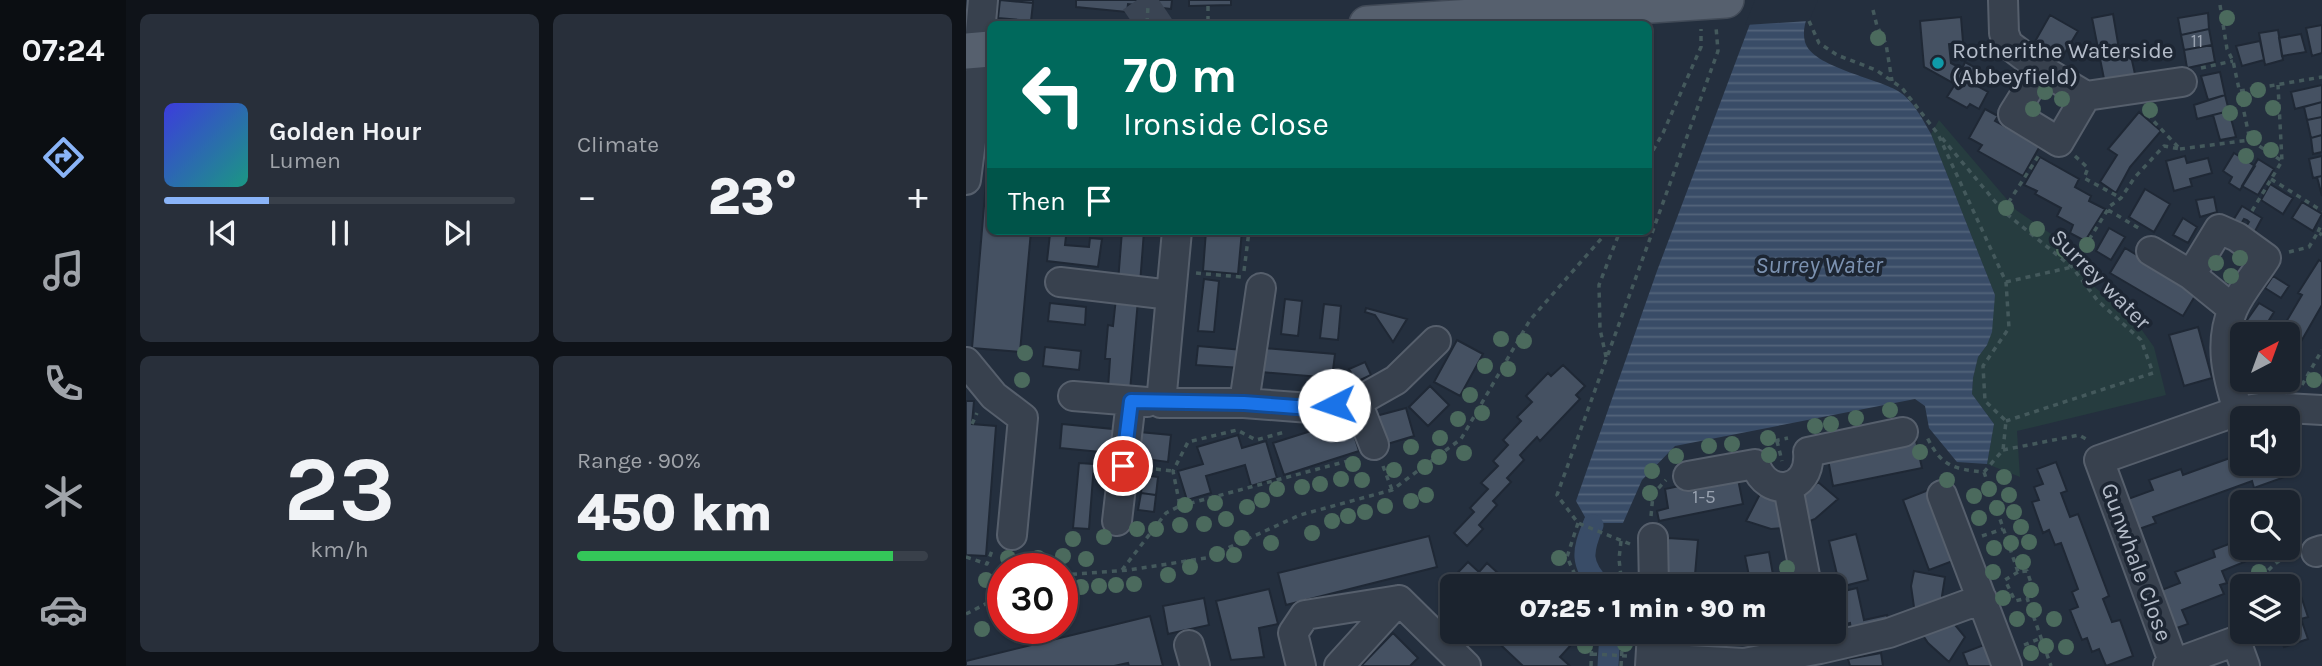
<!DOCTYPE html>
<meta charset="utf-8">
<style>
:root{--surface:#1b232e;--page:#282f3a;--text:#f1f3f6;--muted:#a0a4aa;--line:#39404a;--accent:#8ab4f8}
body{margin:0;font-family:Karla,sans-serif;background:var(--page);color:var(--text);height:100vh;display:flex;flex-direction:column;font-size:26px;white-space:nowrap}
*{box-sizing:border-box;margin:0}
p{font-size:23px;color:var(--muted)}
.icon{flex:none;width:38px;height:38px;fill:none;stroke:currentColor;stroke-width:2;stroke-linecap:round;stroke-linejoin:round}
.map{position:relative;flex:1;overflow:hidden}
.details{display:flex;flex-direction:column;gap:14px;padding:14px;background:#0f1319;width:840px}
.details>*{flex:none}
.hud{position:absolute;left:21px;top:21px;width:665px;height:214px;border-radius:10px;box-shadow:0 2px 5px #0004,0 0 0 2px var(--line);background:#00695c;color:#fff;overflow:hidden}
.needle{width:46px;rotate:41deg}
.controls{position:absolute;left:1264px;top:322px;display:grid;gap:14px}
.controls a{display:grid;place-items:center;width:70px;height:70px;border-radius:10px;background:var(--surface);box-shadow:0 2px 5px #0004,0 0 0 2px var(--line);font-size:35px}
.speed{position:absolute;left:21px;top:553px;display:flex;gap:14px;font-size:35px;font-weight:700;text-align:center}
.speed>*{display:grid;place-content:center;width:91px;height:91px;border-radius:50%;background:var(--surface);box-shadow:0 2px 5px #0004,0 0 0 2px var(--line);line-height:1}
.speed .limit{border:10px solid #d22;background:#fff;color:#111}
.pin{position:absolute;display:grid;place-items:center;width:60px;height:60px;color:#fff;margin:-30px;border:4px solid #fff;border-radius:50%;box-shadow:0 2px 7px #0007}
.me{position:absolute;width:77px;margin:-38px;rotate:266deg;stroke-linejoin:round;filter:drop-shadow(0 0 5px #0008)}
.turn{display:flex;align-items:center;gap:24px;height:147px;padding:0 21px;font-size:32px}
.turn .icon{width:91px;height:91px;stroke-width:2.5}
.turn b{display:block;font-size:49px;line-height:60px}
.then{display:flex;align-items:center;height:66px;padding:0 21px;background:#0003;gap:14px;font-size:26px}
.big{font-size:52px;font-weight:800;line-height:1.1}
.details .tile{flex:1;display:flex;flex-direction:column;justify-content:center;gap:10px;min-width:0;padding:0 24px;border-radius:10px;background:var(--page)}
.details .dial{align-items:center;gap:0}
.dial b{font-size:91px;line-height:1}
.song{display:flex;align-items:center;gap:21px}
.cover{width:84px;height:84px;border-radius:10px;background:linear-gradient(135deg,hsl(240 70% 55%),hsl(170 70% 35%))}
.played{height:7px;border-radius:4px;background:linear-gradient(90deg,var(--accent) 30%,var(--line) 30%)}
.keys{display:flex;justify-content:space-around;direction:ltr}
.heat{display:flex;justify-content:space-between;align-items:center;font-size:38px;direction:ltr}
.charge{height:10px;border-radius:5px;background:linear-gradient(90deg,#34c759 90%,var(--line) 0)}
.details .tiles{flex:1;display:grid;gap:14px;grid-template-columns:repeat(2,1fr)}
.trip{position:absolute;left:474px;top:574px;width:406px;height:70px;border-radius:10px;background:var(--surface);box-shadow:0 2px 5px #0004,0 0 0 2px var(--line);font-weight:800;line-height:70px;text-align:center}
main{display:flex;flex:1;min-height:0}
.dock{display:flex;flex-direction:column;width:126px;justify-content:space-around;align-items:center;background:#0b0e12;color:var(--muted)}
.dock .icon{width:49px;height:49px}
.dock .active{color:var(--accent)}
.dock b{font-size:32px;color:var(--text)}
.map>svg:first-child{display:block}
</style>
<main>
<nav class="dock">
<b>07:24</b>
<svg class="icon active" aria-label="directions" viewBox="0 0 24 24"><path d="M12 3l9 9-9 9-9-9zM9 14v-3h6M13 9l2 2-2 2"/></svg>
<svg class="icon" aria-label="music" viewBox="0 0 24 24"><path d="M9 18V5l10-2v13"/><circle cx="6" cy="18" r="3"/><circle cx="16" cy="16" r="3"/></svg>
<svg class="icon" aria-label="phone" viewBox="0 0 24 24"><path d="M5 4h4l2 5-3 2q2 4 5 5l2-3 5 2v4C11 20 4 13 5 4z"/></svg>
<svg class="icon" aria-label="climate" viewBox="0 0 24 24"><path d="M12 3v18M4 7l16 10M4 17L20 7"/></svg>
<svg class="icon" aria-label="car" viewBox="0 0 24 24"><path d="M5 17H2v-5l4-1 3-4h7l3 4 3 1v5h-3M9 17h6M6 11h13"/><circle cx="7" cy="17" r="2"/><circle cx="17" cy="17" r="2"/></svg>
</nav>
<section class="details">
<div class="tiles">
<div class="tile">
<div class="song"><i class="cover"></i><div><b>Golden Hour</b><p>Lumen</p></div></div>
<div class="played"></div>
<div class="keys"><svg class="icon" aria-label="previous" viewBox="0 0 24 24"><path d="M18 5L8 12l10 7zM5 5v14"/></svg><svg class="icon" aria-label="pause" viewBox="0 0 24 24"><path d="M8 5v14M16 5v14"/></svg><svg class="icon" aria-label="next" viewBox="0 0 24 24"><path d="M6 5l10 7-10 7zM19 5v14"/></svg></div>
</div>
<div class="tile"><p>Climate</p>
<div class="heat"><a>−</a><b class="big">23°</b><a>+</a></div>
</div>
<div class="tile dial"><b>23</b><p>km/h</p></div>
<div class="tile"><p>Range · 90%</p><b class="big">450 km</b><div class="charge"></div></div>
</div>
</section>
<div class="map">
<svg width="1356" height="666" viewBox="0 0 1356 666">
<defs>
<pattern id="water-rules" width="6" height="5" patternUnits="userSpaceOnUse" patternTransform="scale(1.75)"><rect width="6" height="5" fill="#394c67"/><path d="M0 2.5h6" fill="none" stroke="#53647b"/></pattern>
</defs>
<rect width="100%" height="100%" fill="#242f3e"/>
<path fill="#263c3f" d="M973 120 1050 210 1107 249 1123 282 1173 326 1188 347 1200 395 1051 431 1054 477 1021 464 1028 424 1006 394 1007 378 1012 357 1021 345 1029 295 965 134Z"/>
<path fill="url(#water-rules)" d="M793 0H848C843 13 835 27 839 42 846 67 911 78 932 91 947 100 957 120 965 134L1029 295 1026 332 1021 345 1012 357 1007 378 1006 394 1028 424 1021 464 991 462 963 428 959 406 949 399 709 446 676 480 657 523H637L635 527 618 521 619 517 610 501 691 271Z"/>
<path fill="#242f3e" d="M789 0H852L843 21 779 25Z"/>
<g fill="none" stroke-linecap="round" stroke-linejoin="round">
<path stroke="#394c67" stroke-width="21" d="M627 525C616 552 614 564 635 586
M642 666 644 632"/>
</g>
<path fill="#455162" stroke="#1f2835" stroke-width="2" d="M34 0 67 3 65 21 32 18Z
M34 0H67V3Z
M110 0H206L205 9 162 4 161 12 110 7Z
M223 0H265V5L223 6Z
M1242 13 1243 29 1215 35 1212 18Z
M1147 14 1153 49 1163 47 1171 83 1140 89 1126 18Z
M1084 15 1112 31 1094 61 1067 45Z
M995 17 997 42 983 44 985 63 996 69 999 62 1021 74 1013 87 1022 92 1013 109 1004 104 1001 108 981 97 989 84 958 67 954 21Z
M1356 25V53L1346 56 1340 28Z
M1243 29 1246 45 1218 50 1215 35Z
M1312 30 1317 60 1299 65 1293 33Z
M1335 34 1340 52 1316 56 1313 38Z
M1294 41 1298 60 1276 66 1270 46Z
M1246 45 1249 62 1221 68 1218 50Z
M1254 72 1259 95 1242 100 1235 76Z
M1356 85V102L1329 109 1325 92Z
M1259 95 1263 111 1231 119 1228 105Z
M1356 102V117L1341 120 1338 107Z
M1019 109 1032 116 1029 121 1074 146 1057 176 1012 151 1016 145 1003 138Z
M1263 111 1270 137 1254 140 1247 115Z
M1173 112 1195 131 1164 167 1150 193 1134 182 1151 155 1142 149Z
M1356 117V135L1345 138 1341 120Z
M24 135V231H65L54 352 6 348Z
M1356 135V152L1347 154 1345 138Z
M1268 153 1289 166 1274 190 1263 183 1266 177 1257 171Z
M1219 156 1221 163 1242 158 1246 173 1224 179 1226 186 1208 191 1200 161Z
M1356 156V176L1347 178 1343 159Z
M1074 157 1113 179 1109 187 1125 196 1123 201 1139 209 1119 241 1104 233 1107 225 1091 216 1095 208 1069 194 1071 191 1058 185Z
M1292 159 1308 169 1292 195 1276 186Z
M1356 176V196L1351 177Z
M1304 184 1327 198 1317 214 1295 200Z
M1179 189 1204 204 1188 232 1163 217Z
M1248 197 1251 212 1234 217 1230 200Z
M1336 202 1356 214 1347 231 1326 218Z
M1276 206 1296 218 1287 235 1278 230 1283 222 1281 220 1278 219 1273 227 1266 222Z
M1217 218 1231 227 1222 243 1207 235Z
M1143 228 1159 237 1145 260 1130 251Z
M156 231H178L174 284 152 282Z
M240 231H276L272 274 237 271Z
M84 234 100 236 99 245 123 247 124 238 136 239 132 267 81 261Z
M1159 248 1232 291 1217 316 1144 273Z
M1353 260 1356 262V305L1321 366V334H1313L1336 295 1332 293Z
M1307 276 1323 286 1315 298 1299 288Z
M238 279 253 281 248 332 232 331Z
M150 298 172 300 164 391 142 388 144 359H139L142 325 147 326Z
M319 299 336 301 332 336 315 334Z
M84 303 120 307 119 325 82 321Z
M1293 303 1308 312 1297 330 1281 320Z
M358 304 375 306 372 340 354 338Z
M400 308 441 319 427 342 409 315 399 312Z
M1232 327 1246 378 1218 386 1203 335Z
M491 340 517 354 494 396 468 382Z
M232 346 277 350 276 368 230 365Z
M79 347 115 351 113 370 77 366Z
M298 348 369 354 366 378 295 372Z
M399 362 405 375 390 382 383 369Z
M597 365 619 386 610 395 614 399 574 441 571 437 554 455 558 460 541 478 545 482 527 501 531 505 513 525 517 529 501 546 488 533 508 512 504 508 522 489 515 483 532 466 527 461 542 445 537 440 555 421 551 417 566 402 560 396 582 373 585 376Z
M464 386 483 405 462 426 443 407Z
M0 401H8L6 424 30 426 20 556 0 555Z
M440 408 448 436 418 445 410 416Z
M383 419 393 451 318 475 307 443Z
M96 424 157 430 155 454 94 448Z
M173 432 205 435 202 462 171 458Z
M272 435 276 448 300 441 311 478 285 486 279 465 240 476 245 493 221 500 212 471 237 464 231 447Z
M949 436 956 468 867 486 861 454Z
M1275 454 1276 464H1320L1324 475 1288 488 1286 481 1187 517 1190 523 1173 529 1162 499 1187 490 1183 480 1215 469 1217 475Z
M1090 462 1101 491 1095 493 1104 517 1112 514 1143 596 1137 599 1146 622 1154 620 1167 656 1140 666 1133 649 1126 652 1121 638 1116 640 1104 610 1112 607 1106 592 1112 589 1095 543 1089 545 1083 530 1077 533 1066 502 1073 500 1068 487 1077 484 1071 469Z
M113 463 128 464 123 529 107 528Z
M771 474 777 504 693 521 691 511 702 508 699 489Z
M177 475 192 477 190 495 175 493Z
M852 482 872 499 849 519 836 524 831 497 840 494Z
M965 489 992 559 963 570 937 500Z
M175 493 190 495 188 512 172 510Z
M794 494 814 498 819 528 805 529 780 521Z
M890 534 902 580 874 587 863 541Z
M463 536 471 567 320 605 312 573Z
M702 538 732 540 728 586H699Z
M1276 539V548H1285L1288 558 1256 571 1261 583 1254 585 1258 594 1216 610 1222 624 1208 629 1193 591 1214 583 1209 572 1249 557 1247 550Z
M803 552 809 586H785L779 556Z
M502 562 513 572 521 563 546 586H486V599L476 589Z
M948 571 979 577 976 596 978 604 949 614 945 586Z
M1330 581 1342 617 1335 619 1342 639 1318 647 1313 632H1321V586H1313Z
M891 588 898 620 921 615 924 627 886 635 884 623 876 625 869 593Z
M303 589 312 624 293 628 298 657 265 660 250 601Z
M238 598 243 625 202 634 197 606Z
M184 616 197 666H163L162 663 148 666H0V661Z
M985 620 999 637 983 662 962 643 954 631Z
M521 632H592L605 645 594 657 604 666H557Z
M718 632H753L755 651 723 652 721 638Z
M802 632H823L824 636 803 639Z
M427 633 452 658 444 666H395Z
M1023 643 1032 666H1002L997 653Z
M915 653 917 666H884L882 659Z"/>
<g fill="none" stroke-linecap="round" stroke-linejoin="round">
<path stroke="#3a4453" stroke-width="35" stroke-dasharray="35 18" stroke-linecap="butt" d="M167 24 202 0"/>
<g stroke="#565f6c" stroke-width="32">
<path id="minor" d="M1037 0 1038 33 1042 44 1075 69 1120 96 1216 82
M1075 69 1047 114 1093 142 1120 96
M0 180 15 65 14 33 17 0
M211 231 195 403H278L344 408 391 402 430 380 470 341
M1185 251 1225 275
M94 282 205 295
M1267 309 1225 275 1253 229 1271 237 1300 258C1290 274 1275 291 1267 309 1252 344 1262 378 1272 411
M0 362 28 396 57 418 46 535
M107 396 181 402
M391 402 408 445
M278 403 295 288
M722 476 789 464C801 500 846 492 842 452L937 432
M822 487 841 586
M976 495 1041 666
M151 521 165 401
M687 538 688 586
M1350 552 1356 550
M433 600 500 666
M223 645 229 666
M685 658 778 663 854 649 923 633 1016 599
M1208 664 1133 460 1272 411 1300 407 1356 410
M335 666 327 633 339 615 433 600
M373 666 433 600
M684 666 686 632
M1202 666 1270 641 1279 666"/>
</g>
<g stroke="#414a57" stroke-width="38">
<path id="major" d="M401 24 760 0
M0 51 24 49"/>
</g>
<path stroke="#44595c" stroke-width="3.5" stroke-dasharray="5 5" stroke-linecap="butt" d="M1254 5 1261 49 1267 61 1284 140 1316 161
M242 6V19
M907 10 911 26 920 44 926 81
M843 21 853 43 871 55 910 70 936 88 972 134 1040 282 1043 328 1017 366 1019 401 1040 421 1037 450 1018 472C987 469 975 466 961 437
M181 23 182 6
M1235 68 1267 61
M1274 91 1356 77
M976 138 1037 211 1106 267 1132 301 1175 340 1187 373 1040 421
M1214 149 1284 140
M1109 156 1122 168 1118 178 1155 198
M682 159 697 133 735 47V29
M1305 179 1356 211
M1142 210 1176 230
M1037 211 1073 155
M1286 211 1316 161 1312 85
M1352 232 1356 223
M1323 252 1343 247 1352 232 1356 235
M278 271 283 231
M230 273 275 277
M1040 282 1106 267 1144 206 1155 198 1169 177 1198 146 1214 149 1178 111
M640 357 634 329 633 285 654 231
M1336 385 1356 350
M6 424 11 413
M811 441 816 461
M799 443 822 438
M1037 450 1113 435 1122 440
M417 466 426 490
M180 468 207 471
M1018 472 1052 572 1061 571 1068 592 1061 598
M214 506 389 459
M685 516 687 494 700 480
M612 523 601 557 614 586
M1016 536 1037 529
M655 541 653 559 656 586
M664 544 612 523 591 495 752 51 750 27
M0 557 21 564 27 548
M156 570 200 513 214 506 207 471 222 442 271 430 290 440 319 432
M1052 572 1039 580 1049 601 1061 598 1085 666
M96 575 163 570 240 558 334 515 426 490 495 439 564 320 642 231
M1290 586C1301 571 1309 560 1327 554
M0 614 37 595
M1270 617V601L1276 598
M1058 645 1075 638
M626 654 662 656
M625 666 626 632
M655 666 657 632"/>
<use href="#minor" stroke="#38414e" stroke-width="28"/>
<use href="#major" stroke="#56606e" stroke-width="35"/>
</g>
<g fill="#4b6a5d">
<circle cx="1261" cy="18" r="8"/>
<circle cx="912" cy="38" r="8"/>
<circle cx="1292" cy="90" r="8"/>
<circle cx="1079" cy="92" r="8"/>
<circle cx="1096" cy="99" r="8"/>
<circle cx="1278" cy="99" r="8"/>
<circle cx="1307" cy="108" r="8"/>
<circle cx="1067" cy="109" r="8"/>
<circle cx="1184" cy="110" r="8"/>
<circle cx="1264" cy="113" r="8"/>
<circle cx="1288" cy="138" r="8"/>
<circle cx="1305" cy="150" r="8"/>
<circle cx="1280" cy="156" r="8"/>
<circle cx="1040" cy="208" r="8"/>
<circle cx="1071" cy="229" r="8"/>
<circle cx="1121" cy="245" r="8"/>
<circle cx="1098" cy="250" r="8"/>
<circle cx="1274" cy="258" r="8"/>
<circle cx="1250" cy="263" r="8"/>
<circle cx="1265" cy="276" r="8"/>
<circle cx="535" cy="339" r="8"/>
<circle cx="558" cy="341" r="8"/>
<circle cx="59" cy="353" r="8"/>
<circle cx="519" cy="366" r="8"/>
<circle cx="542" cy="369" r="8"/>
<circle cx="56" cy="380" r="8"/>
<circle cx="1348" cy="380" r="8"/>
<circle cx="504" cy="395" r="8"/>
<circle cx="924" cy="410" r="8"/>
<circle cx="516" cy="413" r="8"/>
<circle cx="890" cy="418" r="8"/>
<circle cx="492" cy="419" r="8"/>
<circle cx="865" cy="424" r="8"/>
<circle cx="849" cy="426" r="8"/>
<circle cx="474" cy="438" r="8"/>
<circle cx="802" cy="438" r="8"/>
<circle cx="766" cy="444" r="8"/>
<circle cx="743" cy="446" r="8"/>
<circle cx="445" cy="447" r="8"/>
<circle cx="954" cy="452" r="8"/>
<circle cx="498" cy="453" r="8"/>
<circle cx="803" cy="455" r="8"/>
<circle cx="710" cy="456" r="8"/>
<circle cx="473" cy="457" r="8"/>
<circle cx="387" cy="464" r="8"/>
<circle cx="459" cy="467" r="8"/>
<circle cx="428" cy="470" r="8"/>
<circle cx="686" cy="471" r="8"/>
<circle cx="1038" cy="477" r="8"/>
<circle cx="375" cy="479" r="8"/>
<circle cx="396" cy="480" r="8"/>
<circle cx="981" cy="480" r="8"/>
<circle cx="354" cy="484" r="8"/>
<circle cx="336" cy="487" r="8"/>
<circle cx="311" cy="489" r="8"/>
<circle cx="1023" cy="489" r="8"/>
<circle cx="684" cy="493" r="8"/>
<circle cx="460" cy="495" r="8"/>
<circle cx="1043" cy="495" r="8"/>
<circle cx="1008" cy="496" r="8"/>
<circle cx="296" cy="500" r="8"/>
<circle cx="445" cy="501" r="8"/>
<circle cx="249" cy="503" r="8"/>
<circle cx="219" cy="505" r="8"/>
<circle cx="419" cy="506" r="8"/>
<circle cx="281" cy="507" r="8"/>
<circle cx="1031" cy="508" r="8"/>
<circle cx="399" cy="512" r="8"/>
<circle cx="1048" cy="512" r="8"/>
<circle cx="382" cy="516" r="8"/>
<circle cx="1013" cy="518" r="8"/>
<circle cx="260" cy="519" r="8"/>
<circle cx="366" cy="521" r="8"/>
<circle cx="238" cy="524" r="8"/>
<circle cx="214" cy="525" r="8"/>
<circle cx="1055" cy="527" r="8"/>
<circle cx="171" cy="529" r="8"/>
<circle cx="190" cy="529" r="8"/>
<circle cx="346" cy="533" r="8"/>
<circle cx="138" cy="537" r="8"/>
<circle cx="276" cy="538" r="8"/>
<circle cx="107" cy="539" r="8"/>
<circle cx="1063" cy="542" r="8"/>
<circle cx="305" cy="543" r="8"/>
<circle cx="1045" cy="543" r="8"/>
<circle cx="1028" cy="548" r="8"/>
<circle cx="251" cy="554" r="8"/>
<circle cx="268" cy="555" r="8"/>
<circle cx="97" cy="556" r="8"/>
<circle cx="42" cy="558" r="8"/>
<circle cx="72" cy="558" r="8"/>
<circle cx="593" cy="558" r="8"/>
<circle cx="120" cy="559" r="8"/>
<circle cx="1057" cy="562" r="8"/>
<circle cx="224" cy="567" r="8"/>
<circle cx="821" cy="568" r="8"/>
<circle cx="1027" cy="572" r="8"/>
<circle cx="1293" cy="572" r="8"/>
<circle cx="202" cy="575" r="8"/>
<circle cx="20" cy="580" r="8"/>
<circle cx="168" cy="584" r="8"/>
<circle cx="150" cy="585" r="8"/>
<circle cx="133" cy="586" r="8"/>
<circle cx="115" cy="587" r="8"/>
<circle cx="1065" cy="590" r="8"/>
<circle cx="1037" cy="598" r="8"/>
<circle cx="1068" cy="610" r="8"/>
<circle cx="1051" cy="619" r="8"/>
<circle cx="1088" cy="619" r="8"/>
<circle cx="16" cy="629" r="8"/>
<circle cx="659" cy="644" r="8"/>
<circle cx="619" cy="646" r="8"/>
<circle cx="1080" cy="646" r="8"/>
<circle cx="1100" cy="647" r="8"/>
<circle cx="1065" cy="653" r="8"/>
</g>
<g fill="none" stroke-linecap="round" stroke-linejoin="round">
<g stroke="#114b97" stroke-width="18">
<path id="route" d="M157 466 165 401 278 403 344 408 368 405"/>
</g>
<use href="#route" stroke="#1a73e8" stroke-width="12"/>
</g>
<circle fill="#0f9aa8" stroke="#1d2633" stroke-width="2.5" cx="972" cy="63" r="7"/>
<g text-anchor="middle" stroke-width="7" stroke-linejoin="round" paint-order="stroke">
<g font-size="19" fill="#98a1af">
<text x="1231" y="47">11</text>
<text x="738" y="503">1-5</text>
</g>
<g font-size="23" fill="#b4bcc9" stroke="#1d2633" text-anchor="start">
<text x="986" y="58">Rotherithe Waterside<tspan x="986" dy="26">(Abbeyfield)</tspan></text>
</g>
<g font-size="23" fill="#b4bcc9" stroke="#1d2633">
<text transform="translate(1135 279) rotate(45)" y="8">Surrey water</text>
<text transform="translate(1171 562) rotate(70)" y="8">Gunwhale Close</text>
</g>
<g font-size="24" font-style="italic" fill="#7c92b1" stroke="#1d2633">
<text x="853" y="273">Surrey Water</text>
</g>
</g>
</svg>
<div class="controls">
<a><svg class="needle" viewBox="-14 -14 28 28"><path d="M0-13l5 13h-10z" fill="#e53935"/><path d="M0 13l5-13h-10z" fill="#a0a4aa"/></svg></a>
<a><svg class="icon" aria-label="sound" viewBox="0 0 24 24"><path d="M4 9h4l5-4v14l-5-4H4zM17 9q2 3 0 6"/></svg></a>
<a><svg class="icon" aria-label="search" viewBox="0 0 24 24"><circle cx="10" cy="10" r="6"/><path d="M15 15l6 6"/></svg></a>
<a><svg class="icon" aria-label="layers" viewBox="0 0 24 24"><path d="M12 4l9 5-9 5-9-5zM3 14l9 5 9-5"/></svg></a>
</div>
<div class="speed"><div class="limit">30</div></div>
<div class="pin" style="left:157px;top:466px;background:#d93025"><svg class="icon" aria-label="arrive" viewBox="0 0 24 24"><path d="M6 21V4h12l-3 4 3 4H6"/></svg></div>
<svg class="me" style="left:368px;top:405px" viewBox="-20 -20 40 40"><circle r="19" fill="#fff"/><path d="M0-13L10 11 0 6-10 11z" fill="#1a73e8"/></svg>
<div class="trip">07:25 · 1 min · 90 m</div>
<div class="hud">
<div class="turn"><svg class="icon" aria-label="left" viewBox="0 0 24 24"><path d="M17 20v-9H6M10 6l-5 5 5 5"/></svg><div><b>70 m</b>Ironside Close</div></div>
<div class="then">Then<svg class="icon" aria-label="arrive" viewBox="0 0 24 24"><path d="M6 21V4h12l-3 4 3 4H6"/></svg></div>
</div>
</div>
</main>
